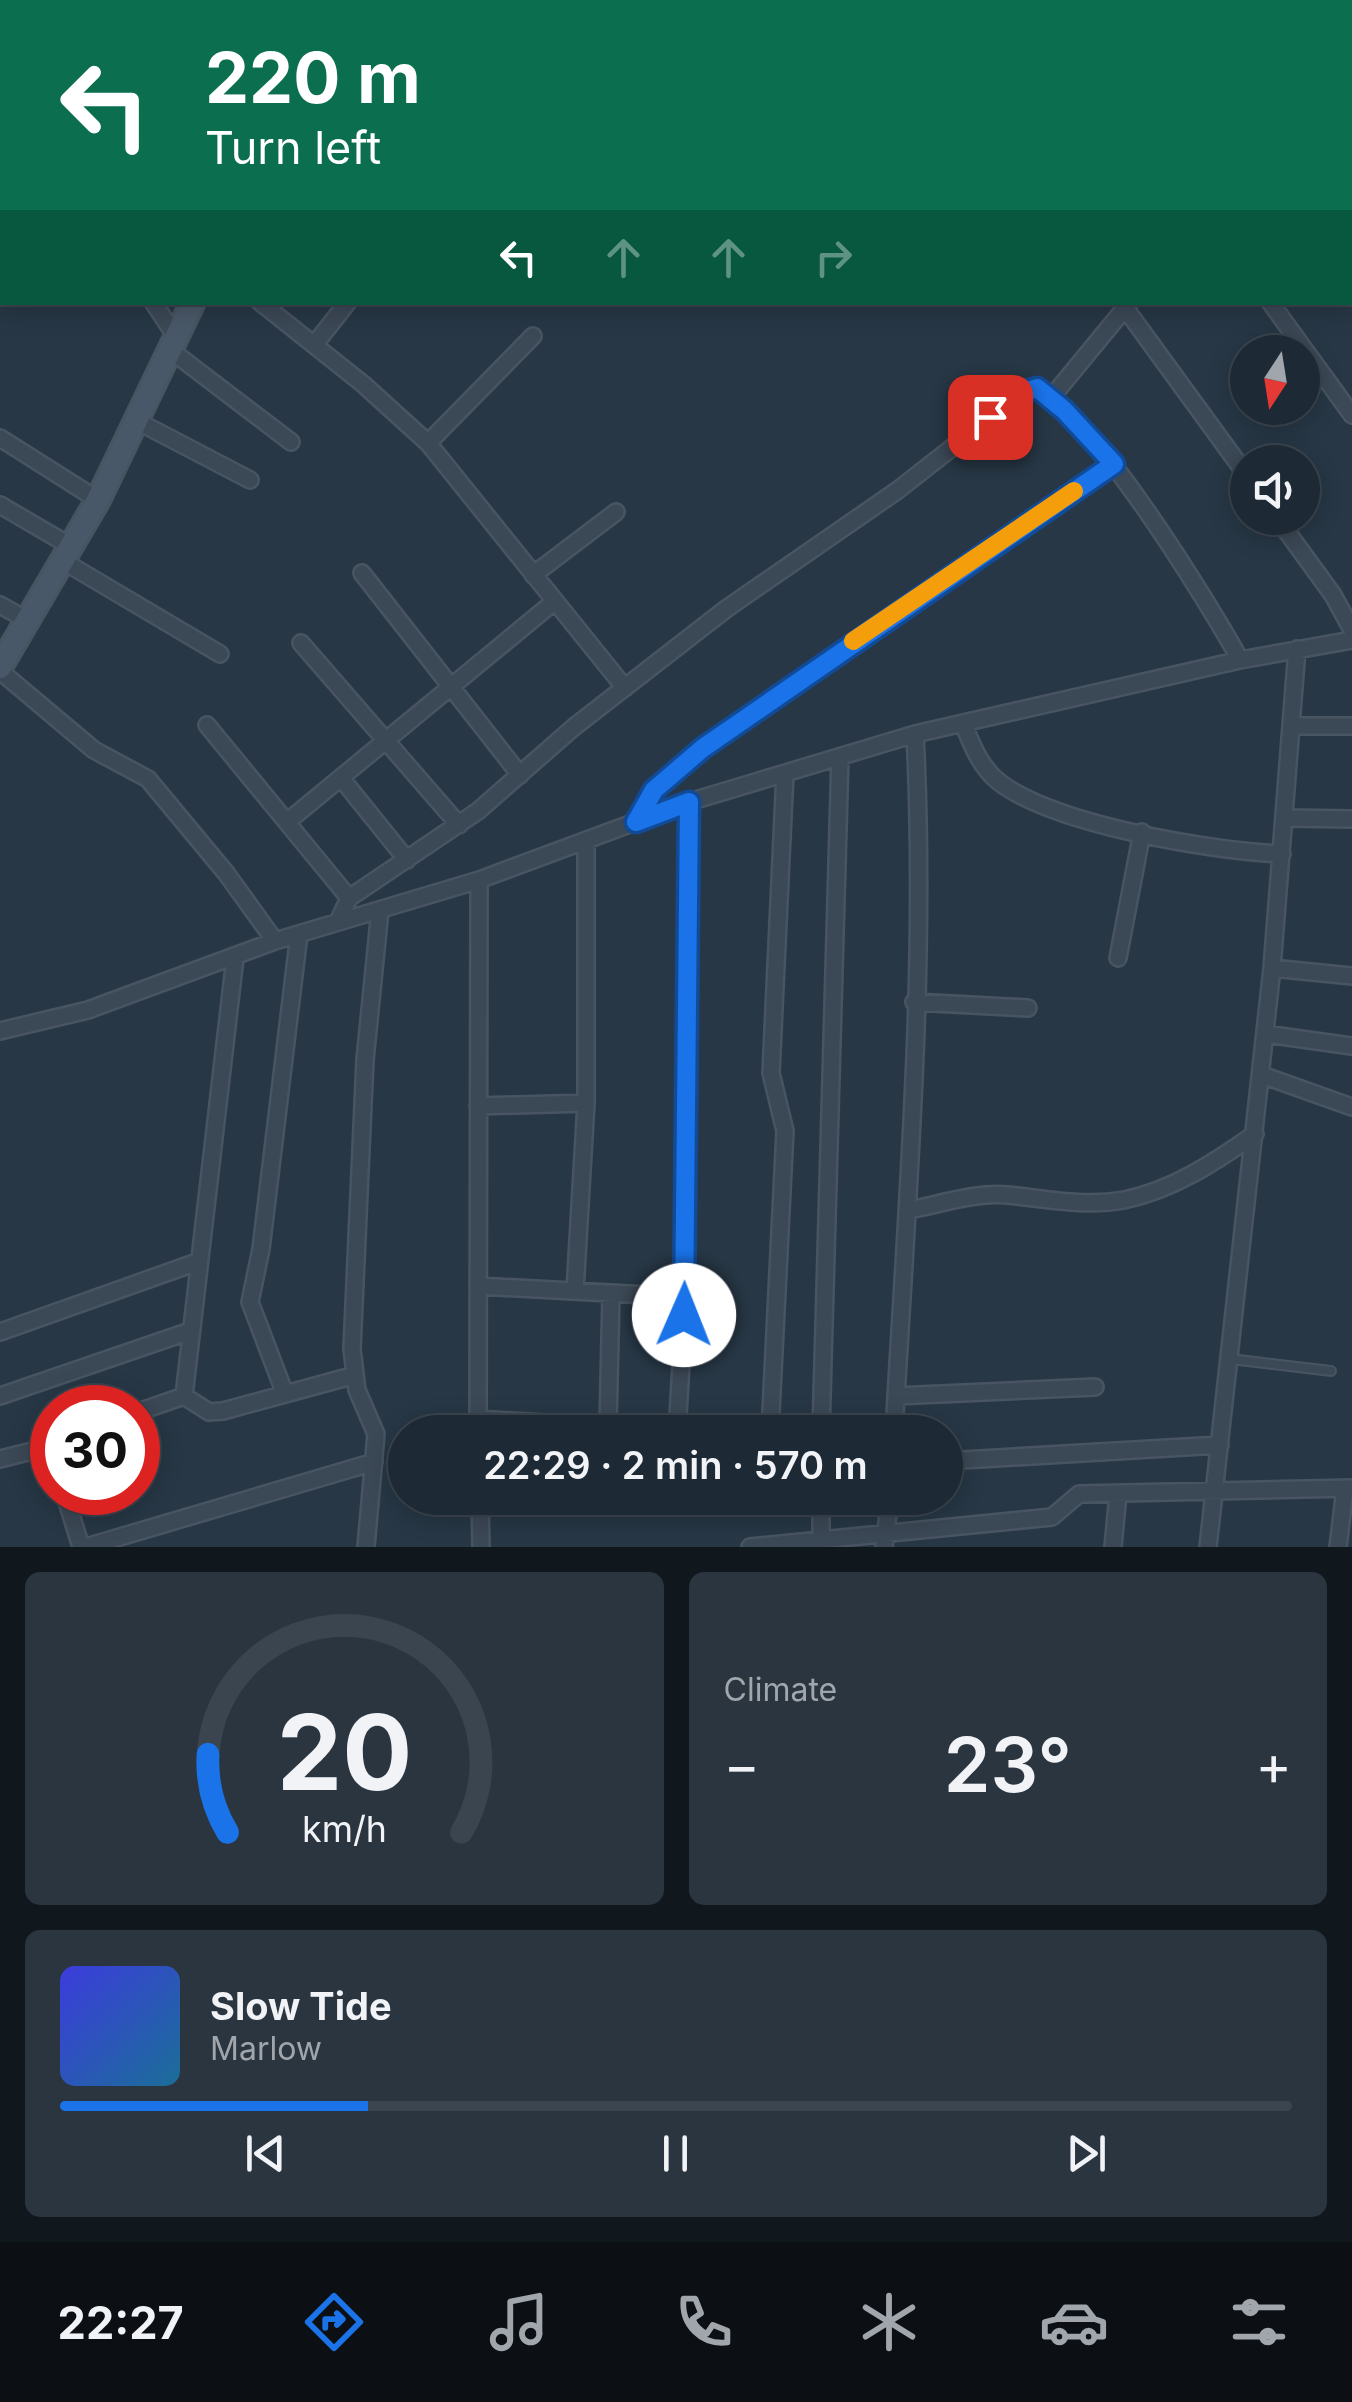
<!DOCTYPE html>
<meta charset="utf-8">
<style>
:root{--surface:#1d2934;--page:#2a3540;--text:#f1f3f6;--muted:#a0a6ac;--line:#3b454f;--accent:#1a73e8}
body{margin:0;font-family:Inter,sans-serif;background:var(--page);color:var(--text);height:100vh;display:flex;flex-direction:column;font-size:38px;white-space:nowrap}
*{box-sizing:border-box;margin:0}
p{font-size:32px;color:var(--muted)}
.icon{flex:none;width:55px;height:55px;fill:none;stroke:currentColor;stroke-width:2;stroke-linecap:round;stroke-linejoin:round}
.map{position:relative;height:1547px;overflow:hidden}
.drawer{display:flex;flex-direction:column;gap:25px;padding:25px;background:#10171d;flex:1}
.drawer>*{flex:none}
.top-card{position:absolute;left:0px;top:0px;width:1352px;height:305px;box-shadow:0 5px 25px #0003,0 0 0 2px var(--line);background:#0b6e4f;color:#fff;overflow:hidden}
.needle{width:65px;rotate:192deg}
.buttons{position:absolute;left:1230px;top:335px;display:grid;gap:20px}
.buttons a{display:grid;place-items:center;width:90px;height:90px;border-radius:50%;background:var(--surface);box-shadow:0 5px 25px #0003,0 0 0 2px var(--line);font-size:50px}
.speed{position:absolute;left:30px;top:1385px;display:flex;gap:20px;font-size:50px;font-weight:700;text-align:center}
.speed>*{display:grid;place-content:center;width:130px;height:130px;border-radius:50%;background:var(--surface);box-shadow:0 5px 25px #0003,0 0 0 2px var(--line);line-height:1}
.speed .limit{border:15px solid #d22;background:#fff;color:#111}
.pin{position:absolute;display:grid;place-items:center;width:85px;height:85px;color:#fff;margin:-42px;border-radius:20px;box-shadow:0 5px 15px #0006}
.me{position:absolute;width:110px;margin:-55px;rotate:1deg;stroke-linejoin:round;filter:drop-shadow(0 0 8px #0008)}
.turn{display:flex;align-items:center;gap:35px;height:210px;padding:0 40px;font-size:45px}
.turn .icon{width:130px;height:130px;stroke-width:2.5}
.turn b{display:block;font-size:70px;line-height:85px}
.lanes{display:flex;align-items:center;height:95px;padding:0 40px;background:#0003;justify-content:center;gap:50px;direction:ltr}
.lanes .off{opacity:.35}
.big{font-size:75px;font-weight:600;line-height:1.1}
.drawer .widget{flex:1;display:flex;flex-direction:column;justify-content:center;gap:15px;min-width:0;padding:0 35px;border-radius:15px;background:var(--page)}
.drawer .dial{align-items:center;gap:0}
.dial svg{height:260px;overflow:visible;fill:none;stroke:var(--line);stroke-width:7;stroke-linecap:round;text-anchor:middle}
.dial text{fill:var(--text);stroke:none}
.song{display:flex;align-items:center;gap:30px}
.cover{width:120px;height:120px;border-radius:15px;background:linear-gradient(135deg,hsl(240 70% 55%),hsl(200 70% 35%))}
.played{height:10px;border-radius:5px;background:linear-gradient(90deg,var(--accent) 25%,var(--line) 25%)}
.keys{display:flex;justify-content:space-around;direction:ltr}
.heat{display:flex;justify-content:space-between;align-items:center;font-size:55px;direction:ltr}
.drawer .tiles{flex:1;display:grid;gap:25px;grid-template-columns:1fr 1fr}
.widget:last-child{grid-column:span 2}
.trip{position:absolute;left:388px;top:1415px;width:575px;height:100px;border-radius:50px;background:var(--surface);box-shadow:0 5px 25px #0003,0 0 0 2px var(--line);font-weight:600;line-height:100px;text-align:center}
.tabs{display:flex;height:160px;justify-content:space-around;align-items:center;background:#0c1015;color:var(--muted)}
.tabs .icon{width:70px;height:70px}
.tabs .current{color:var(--accent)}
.tabs b{font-size:45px;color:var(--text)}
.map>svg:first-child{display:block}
</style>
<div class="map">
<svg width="1352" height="1547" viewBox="0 0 1352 1547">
<rect width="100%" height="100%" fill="#273745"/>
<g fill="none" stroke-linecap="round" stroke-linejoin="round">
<g stroke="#485461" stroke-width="12">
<path id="lane" d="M145 0 150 2
M1231 1359 1331 1371"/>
</g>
<g stroke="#485461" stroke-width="20">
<path id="street" d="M897 0 904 2
M1114 0 1120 2
M370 2 372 0
M609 2 615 0
M1350 82 1352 79
M1350 144 1352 147
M1350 284 1352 287
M153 302 175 335
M260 302 363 384 428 443 625 688
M1270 302 1352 415
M1125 308 1248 477
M314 345 348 302
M169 349 291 442
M1051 398 1130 302
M137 421 250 480
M0 438 98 500
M428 443 533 336
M0 505 72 547
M1277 518 1333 595 1352 630
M63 561 220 654
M362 573 520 775
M533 575 616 512
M0 605 27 620
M301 643 459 825
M0 671 94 750 148 779 226 873 275 941
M963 723C972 745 980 767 999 782 1055 825 1211 851 1282 854
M207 725 349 898
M1293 726H1352
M341 778 407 860
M1285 818 1352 819
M287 822 555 601
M636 822 654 791 703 748 1114 463
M338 922 349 898 478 811 574 727 726 609 898 490 1028 388C1078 387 1214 612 1240 660
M1118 958 1142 832
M1272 968 1352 976
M914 1002 1028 1008
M0 1031 88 1010 275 941 479 880 689 802 915 734 1240 660 1352 640
M1266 1034 1352 1046
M1262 1075 1352 1107
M478 1106 586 1103
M909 1210C941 1204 976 1192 1008 1195 1048 1199 1084 1207 1124 1200 1173 1190 1215 1162 1255 1134
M478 1286 684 1297
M575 1291 586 1103V840
M0 1332 197 1262
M285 1394 250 1302 261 1249 299 934
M0 1396 190 1331
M184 1396 235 958
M896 1396 1095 1387
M138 1412 184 1396 209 1412 223 1411 355 1375
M477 1419 692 1432
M608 1426 611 1293
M478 1432 479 880
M677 1432 684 1315 689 802
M770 1432 785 1131 771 1073 785 773
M821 1432 840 757
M894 1432C907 1200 927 967 915 734
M0 1459 52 1446
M945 1461 1220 1445
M64 1492 81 1547
M480 1498 481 1547
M821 1541V1498
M86 1547 374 1462
M366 1547 376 1434 357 1390 352 1349 365 1060 380 910
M750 1547 1052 1517 1079 1494 1352 1488
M884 1547 890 1498
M1113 1547 1118 1494
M1208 1547 1272 968 1297 649
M1338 1547 1345 1489"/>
</g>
<g stroke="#485461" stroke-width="28">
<path id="secondary" d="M0 667 98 500 193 302"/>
</g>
<g stroke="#485461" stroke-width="30">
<path id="primary" d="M519 2 524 0
M0 251 2 250"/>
</g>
<use href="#lane" stroke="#3b4855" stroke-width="8"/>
<use href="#street" stroke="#3b4855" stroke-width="15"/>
<use href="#secondary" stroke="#495868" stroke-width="22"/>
<use href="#primary" stroke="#5a6875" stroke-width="25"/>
</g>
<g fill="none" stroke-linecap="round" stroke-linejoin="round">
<g stroke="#114b97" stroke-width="25">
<path id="route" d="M684 1315 689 802 636 822 654 790 703 748 1114 464 1064 410 1037 388 1021 393 990 417"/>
</g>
<use href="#route" stroke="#1a73e8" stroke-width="18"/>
<path stroke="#f59e0b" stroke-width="18" d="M853 641 1074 491"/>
</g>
</svg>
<div class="buttons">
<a><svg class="needle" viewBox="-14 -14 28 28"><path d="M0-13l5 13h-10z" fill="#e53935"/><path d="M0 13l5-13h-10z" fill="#a0a6ac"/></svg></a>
<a><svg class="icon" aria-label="sound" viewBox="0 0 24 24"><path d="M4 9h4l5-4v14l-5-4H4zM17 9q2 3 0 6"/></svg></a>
</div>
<div class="speed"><div class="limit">30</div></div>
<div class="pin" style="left:990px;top:417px;background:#d93025"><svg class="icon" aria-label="arrive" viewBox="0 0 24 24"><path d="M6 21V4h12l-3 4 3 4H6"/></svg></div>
<svg class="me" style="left:684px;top:1315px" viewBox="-20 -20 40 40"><circle r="19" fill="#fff"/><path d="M0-13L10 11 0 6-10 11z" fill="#1a73e8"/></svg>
<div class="trip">22:29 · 2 min · 570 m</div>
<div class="top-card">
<div class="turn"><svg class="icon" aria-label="left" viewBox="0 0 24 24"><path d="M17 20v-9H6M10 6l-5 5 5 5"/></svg><div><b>220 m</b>Turn left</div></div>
<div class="lanes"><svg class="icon" aria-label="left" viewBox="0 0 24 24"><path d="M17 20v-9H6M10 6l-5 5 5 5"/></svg><svg class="icon off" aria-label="ahead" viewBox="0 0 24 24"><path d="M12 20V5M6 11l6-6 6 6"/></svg><svg class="icon off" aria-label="ahead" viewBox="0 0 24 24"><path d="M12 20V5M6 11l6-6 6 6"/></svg><svg class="icon off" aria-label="right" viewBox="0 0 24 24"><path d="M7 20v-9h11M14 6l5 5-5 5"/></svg></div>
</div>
</div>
<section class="drawer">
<div class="tiles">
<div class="widget dial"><svg viewBox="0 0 100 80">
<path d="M14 69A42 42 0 1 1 86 69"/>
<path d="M14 69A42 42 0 0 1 8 45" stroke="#1a73e8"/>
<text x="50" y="56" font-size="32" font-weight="700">20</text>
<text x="50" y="72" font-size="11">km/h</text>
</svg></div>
<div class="widget"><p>Climate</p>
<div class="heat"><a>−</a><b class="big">23°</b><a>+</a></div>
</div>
<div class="widget">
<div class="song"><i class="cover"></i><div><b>Slow Tide</b><p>Marlow</p></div></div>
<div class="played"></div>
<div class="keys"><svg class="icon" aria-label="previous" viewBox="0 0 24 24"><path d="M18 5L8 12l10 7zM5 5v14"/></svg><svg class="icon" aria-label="pause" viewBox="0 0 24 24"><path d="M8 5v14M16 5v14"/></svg><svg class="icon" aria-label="next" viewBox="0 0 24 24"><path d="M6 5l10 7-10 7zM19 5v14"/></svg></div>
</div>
</div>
</section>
<nav class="tabs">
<b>22:27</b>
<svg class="icon current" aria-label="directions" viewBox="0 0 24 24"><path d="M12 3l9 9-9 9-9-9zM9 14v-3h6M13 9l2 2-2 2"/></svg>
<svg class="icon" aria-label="music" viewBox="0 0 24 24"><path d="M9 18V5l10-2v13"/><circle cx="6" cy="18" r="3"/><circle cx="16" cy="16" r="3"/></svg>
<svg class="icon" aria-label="phone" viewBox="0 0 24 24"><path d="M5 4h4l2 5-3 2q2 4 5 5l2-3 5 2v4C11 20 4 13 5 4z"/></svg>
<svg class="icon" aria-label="climate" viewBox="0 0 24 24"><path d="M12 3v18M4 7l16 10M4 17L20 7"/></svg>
<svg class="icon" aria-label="car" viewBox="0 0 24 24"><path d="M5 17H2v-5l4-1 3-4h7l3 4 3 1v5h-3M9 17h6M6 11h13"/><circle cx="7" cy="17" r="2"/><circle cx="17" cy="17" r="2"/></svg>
<svg class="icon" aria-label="filters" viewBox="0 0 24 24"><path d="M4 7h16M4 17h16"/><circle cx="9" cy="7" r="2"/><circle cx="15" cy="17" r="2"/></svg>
</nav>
